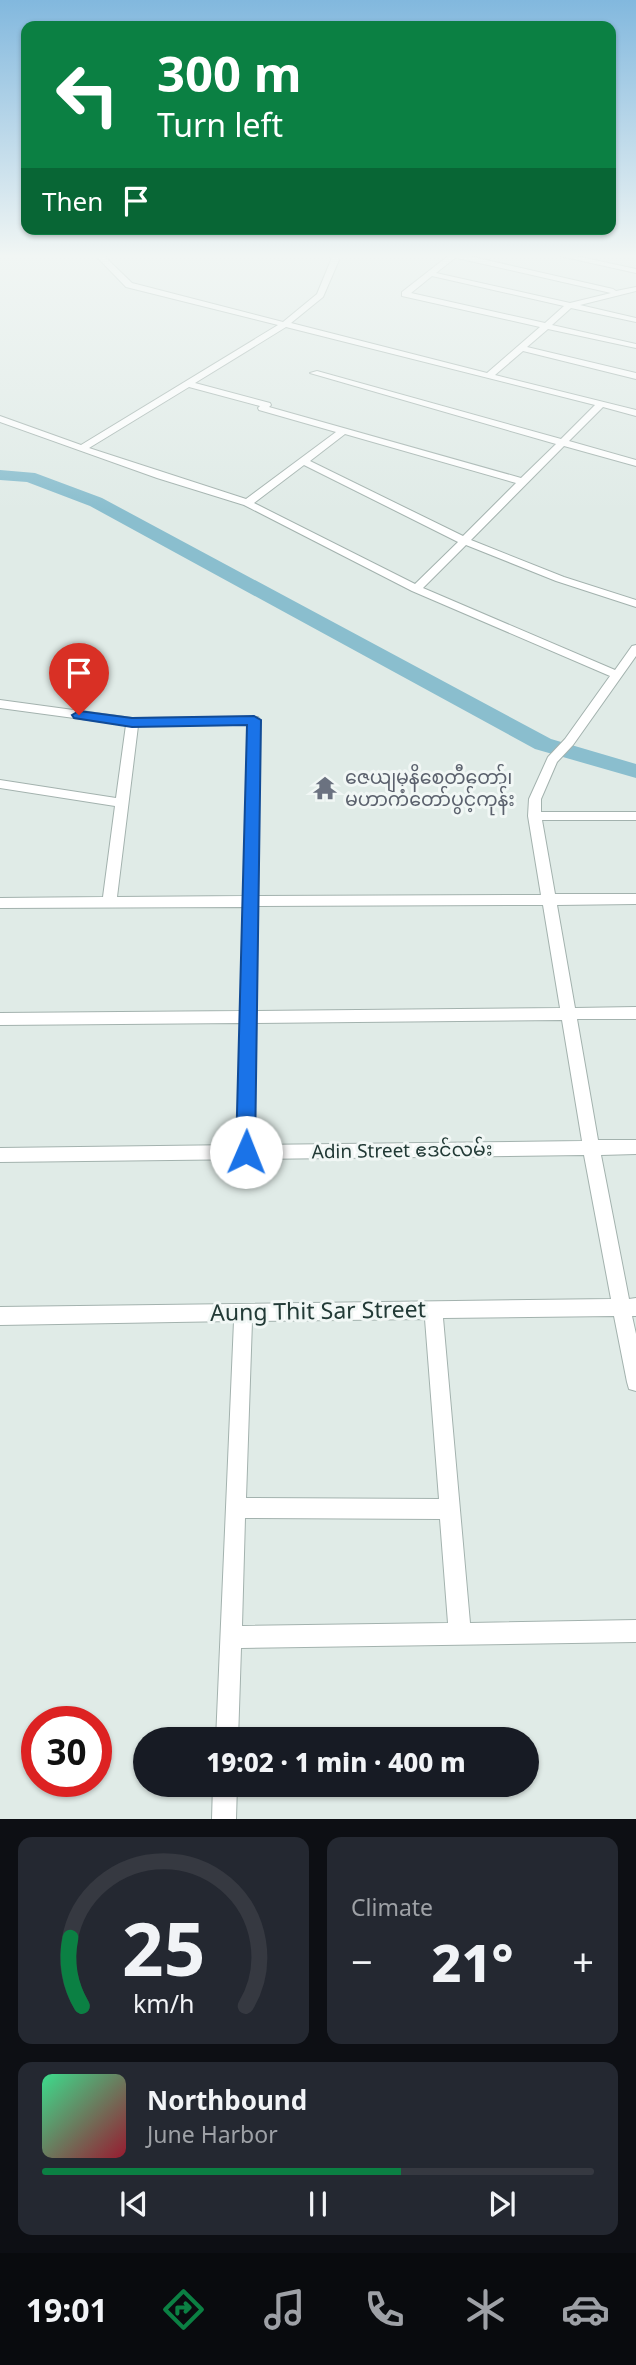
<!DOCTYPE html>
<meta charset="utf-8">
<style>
:root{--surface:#171b24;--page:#242831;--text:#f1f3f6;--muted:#9ea1a6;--line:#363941;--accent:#0b8043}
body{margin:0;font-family:"Noto Sans","Noto Sans Myanmar",sans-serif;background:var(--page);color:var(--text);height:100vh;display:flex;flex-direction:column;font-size:26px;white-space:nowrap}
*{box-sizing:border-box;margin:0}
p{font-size:23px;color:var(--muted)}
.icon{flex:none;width:38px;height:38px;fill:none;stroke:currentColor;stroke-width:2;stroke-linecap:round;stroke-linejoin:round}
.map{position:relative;height:1819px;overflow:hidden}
.panel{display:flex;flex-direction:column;gap:18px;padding:18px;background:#0d0f14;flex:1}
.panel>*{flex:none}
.banner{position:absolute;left:21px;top:21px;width:595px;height:214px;border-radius:14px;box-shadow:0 2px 5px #0004;background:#0b8043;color:#fff;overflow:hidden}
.speed{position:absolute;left:21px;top:1706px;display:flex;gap:14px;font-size:35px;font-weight:700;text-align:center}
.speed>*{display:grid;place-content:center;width:91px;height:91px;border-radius:50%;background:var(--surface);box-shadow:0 2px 5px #0004;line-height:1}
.speed .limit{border:10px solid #d22;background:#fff;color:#111}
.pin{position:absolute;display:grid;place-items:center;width:60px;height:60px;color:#fff;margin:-72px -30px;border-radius:50% 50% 50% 0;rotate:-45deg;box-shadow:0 0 7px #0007}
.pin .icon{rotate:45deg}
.me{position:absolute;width:77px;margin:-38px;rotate:1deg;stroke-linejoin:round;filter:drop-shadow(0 0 5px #0008)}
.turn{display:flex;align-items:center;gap:24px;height:147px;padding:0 21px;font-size:32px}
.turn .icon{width:91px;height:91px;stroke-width:2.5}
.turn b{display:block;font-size:49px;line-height:60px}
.then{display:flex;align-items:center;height:66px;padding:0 21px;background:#0003;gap:14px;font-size:26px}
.big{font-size:52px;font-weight:800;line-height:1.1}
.panel .tile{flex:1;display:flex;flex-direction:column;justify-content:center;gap:10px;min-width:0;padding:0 24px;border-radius:14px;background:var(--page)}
.panel .dial{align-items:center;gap:0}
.dial svg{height:182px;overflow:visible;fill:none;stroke:var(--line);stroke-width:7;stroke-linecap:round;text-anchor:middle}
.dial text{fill:var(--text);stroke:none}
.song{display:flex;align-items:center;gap:21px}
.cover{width:84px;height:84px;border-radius:10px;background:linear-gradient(135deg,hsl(150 70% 55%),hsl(350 70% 35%))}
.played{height:7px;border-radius:4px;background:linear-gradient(90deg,var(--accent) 65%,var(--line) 65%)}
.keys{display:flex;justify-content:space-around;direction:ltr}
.heat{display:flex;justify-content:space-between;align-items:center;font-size:38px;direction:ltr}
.panel .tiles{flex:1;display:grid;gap:18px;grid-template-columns:1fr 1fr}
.tile:last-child{grid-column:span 2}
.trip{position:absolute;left:133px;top:1727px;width:406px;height:70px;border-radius:35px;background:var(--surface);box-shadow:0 2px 5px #0004;font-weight:800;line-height:70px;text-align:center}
.tabs{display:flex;height:112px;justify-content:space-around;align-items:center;background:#090b0e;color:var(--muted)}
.tabs .icon{width:49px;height:49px}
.tabs .active{color:var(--accent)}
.tabs b{font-size:32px;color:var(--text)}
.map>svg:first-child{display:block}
</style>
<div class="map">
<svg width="636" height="1819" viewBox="0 0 636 1819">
<rect width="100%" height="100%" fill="#e0ebe7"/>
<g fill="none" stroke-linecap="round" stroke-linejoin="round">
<path fill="#8abece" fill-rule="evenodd" d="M0 470 35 473 102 498 551 739 636 764V778L535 749 90 506 27 482 0 480Z"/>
<g stroke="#a3b2ae" stroke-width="2">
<path id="street" d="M96 256H104L132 283 283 322 317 294 331 260 330 256H337L339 260 323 297 291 323 487 373 540 327 402 296V292L448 256H469L613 289 616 291 636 287V291L580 305 636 318V322L571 308 552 325 636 344V348L548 329 527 347 636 373V379L523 351 495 375 636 410V416L603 407 569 441 636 460V466L564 446 471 540 564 577 636 600V607L556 581 466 545 423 588 615 670 632 646 636 645V656L573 745 557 762 541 799V812H636V820H542L555 894H636V904L557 905 575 1008 636 1007V1019H577L598 1140H636V1154L601 1155 629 1299 636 1298V1316H632L636 1334V1391L629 1389 627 1382 614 1316 443 1318 470 1623 636 1620V1642L241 1648 238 1740H216L234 1321 0 1325V1307L611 1299 584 1155 0 1162V1148L238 1145 241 1023 0 1025V1013L241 1011 244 907 0 908V898L103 897 115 806 0 788V780L116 798 126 725 0 708V700L132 718 258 717 260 720 258 896 541 895 528 816 529 799 548 757 565 739 610 676 412 591 244 505 157 478 0 422V416L81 445 278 325 126 287ZM455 258H457L611 293 570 303 436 273ZM432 276 564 306 545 323 411 293ZM286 327 595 405 561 439 317 371 310 373 556 444 521 478 269 407 271 405 270 403 195 383ZM189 387 260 406 258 408 259 410 336 432 246 499 89 448ZM345 434 516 483 463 536 310 461ZM304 465 458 542 415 584 254 503ZM248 724 244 896 117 897 138 726ZM543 905 560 1008 256 1011 258 906ZM562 1020 582 1141 254 1145 256 1023ZM425 1319 439 1499 246 1498 252 1321ZM245 1518 440 1519 448 1623 242 1626Z
M560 256H576L636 269V273Z
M213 1785H237L236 1819H212Z"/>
</g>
<use href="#street" fill="#fff" fill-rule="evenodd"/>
</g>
<linearGradient id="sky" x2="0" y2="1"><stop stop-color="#82b8de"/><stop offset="0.5" stop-color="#f1f6f4"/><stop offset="1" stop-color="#f1f6f4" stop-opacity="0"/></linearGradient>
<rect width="636" height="511" fill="url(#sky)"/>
<path fill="#1a73e8" stroke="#114b97" stroke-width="2" d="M79 711 132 718 254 716 261 720 255 1152 252 1158H239L236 1152 247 725 132 727 74 718 72 715Z"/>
<defs>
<g id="temple-bare" transform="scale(1.89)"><path d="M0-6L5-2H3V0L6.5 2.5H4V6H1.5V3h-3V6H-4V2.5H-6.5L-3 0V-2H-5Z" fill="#6b7280" stroke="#f1f7f5" stroke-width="2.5" paint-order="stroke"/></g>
</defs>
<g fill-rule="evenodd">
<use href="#temple-bare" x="325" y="788"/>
</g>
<g text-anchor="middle" stroke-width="6" stroke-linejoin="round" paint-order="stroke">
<g font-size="19" fill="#5b616d" stroke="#f1f7f5" text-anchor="start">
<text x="345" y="784">ဇေယျမုနိစေတီတော်၊<tspan x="345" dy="22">မဟာကံတော်ပွင့်ကုန်း</tspan></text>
</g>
<g font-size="19" fill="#223a36" stroke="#f1f7f5">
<text transform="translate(402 1150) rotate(-1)" y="7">Adin Street ဧဒင်လမ်း</text>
</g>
<g font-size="23" fill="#223a36" stroke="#f1f7f5">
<text transform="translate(318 1311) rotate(-1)" y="8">Aung Thit Sar Street</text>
</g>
</g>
</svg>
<div class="speed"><div class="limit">30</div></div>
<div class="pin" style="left:79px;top:715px;background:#d93025"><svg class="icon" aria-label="arrive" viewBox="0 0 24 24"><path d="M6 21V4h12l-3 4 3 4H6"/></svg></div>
<svg class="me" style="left:246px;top:1152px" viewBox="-20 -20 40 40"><circle r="19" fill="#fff"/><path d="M0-13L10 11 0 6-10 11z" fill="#1a73e8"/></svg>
<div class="trip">19:02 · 1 min · 400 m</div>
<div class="banner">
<div class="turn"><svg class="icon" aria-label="left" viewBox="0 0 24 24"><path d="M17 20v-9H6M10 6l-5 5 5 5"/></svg><div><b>300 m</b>Turn left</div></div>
<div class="then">Then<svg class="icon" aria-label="arrive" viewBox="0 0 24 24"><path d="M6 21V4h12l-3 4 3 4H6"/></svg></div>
</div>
</div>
<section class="panel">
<div class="tiles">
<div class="tile dial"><svg viewBox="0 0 100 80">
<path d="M14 69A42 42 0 1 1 86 69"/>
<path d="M14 69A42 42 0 0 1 9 39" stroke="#0b8043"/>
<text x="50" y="56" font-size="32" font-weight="700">25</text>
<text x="50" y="72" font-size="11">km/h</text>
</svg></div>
<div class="tile"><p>Climate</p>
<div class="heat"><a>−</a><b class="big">21°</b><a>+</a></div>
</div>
<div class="tile">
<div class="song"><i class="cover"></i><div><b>Northbound</b><p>June Harbor</p></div></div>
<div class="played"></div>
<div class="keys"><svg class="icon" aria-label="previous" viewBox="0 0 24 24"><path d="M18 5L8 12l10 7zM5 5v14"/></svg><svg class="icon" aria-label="pause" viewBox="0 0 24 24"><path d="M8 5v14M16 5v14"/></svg><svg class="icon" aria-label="next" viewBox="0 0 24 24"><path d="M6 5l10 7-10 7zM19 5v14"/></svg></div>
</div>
</div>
</section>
<nav class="tabs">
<b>19:01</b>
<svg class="icon active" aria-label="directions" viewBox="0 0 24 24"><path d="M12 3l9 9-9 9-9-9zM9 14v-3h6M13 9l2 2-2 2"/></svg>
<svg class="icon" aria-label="music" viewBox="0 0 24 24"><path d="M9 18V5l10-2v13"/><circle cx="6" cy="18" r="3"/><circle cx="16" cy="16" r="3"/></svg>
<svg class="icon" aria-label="phone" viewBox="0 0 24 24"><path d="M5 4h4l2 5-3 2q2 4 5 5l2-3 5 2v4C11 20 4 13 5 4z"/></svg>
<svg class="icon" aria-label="climate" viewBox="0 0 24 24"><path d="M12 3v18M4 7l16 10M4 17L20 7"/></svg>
<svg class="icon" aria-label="car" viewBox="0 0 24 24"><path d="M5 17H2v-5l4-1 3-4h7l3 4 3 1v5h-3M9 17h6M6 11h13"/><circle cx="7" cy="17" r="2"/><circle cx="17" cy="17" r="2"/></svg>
</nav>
